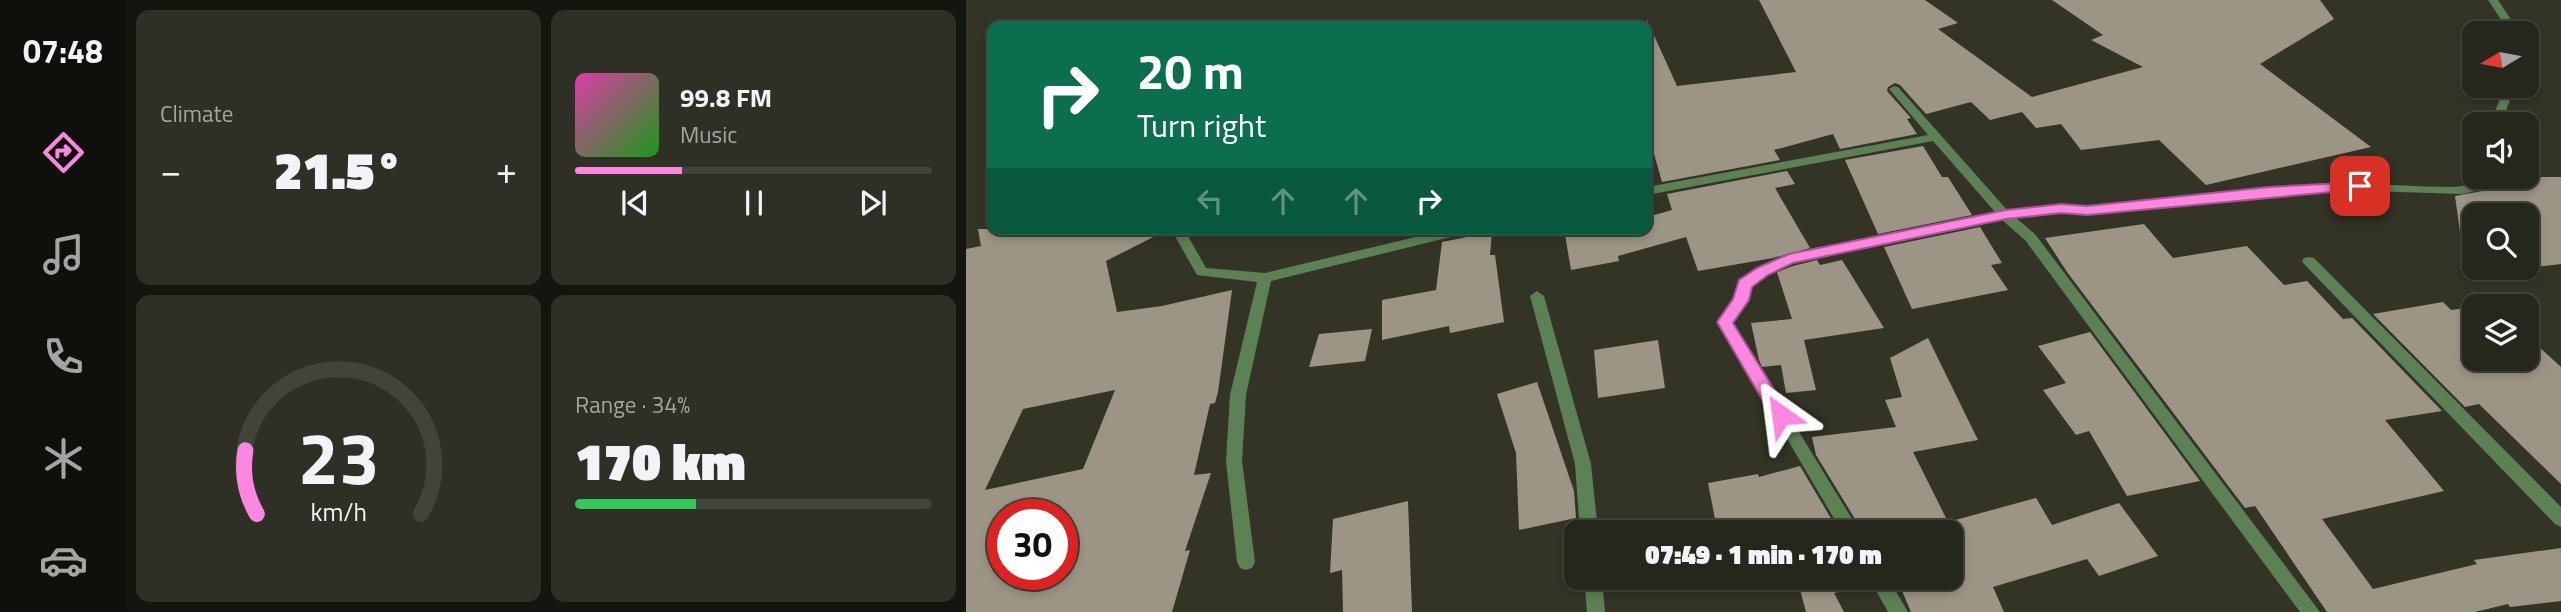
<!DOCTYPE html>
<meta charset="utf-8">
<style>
:root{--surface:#26271c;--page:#2e2f25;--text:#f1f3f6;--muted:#a4a5a3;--line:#42443b;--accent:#fd86e1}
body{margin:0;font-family:"Titillium Web",sans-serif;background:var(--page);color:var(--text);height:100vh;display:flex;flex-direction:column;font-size:26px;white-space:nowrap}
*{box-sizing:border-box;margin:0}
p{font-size:23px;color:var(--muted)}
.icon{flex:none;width:38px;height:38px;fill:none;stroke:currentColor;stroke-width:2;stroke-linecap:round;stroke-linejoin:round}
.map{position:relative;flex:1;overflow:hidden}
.drawer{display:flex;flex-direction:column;gap:10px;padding:10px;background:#15150f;width:840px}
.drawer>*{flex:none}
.banner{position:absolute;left:21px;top:21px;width:665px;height:214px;border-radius:14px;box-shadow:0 4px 10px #0003,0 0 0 2px var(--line);background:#0b6e4f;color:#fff;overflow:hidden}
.needle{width:46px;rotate:260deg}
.buttons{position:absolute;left:1496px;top:21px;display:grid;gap:14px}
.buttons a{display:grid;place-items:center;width:77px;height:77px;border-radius:14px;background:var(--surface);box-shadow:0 4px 10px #0003,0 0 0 2px var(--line);font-size:35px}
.speed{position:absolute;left:21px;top:499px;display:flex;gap:14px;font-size:35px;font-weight:700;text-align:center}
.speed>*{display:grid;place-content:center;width:91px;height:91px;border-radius:50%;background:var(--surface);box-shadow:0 4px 10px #0003,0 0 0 2px var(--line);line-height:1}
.speed .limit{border:10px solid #d22;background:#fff;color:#111}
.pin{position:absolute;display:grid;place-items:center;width:60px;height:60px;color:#fff;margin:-30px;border-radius:14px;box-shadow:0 4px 10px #0006}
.me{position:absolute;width:77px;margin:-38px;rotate:329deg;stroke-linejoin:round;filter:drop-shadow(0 0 5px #0008)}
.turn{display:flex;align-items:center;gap:24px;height:147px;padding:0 35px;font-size:32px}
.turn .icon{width:91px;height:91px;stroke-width:2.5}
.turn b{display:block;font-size:49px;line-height:60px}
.lanes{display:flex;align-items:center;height:66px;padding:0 35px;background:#0003;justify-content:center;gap:35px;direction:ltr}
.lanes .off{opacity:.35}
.big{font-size:52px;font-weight:800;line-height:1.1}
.drawer .widget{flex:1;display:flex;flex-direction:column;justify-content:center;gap:10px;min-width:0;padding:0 24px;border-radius:14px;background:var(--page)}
.drawer .dial{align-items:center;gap:0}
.dial svg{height:182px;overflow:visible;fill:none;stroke:var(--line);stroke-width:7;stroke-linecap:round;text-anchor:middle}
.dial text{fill:var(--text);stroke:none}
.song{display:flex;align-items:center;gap:21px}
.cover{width:84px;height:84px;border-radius:10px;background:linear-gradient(135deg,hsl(320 70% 55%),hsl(120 70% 35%))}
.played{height:7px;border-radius:4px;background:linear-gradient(90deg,var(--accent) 30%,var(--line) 30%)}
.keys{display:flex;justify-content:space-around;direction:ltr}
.heat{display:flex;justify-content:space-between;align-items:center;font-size:38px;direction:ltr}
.charge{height:10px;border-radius:5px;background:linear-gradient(90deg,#34c759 34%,var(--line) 0)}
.drawer .tiles{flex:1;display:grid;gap:10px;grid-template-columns:repeat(2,1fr)}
.trip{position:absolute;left:598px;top:520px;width:399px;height:70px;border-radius:14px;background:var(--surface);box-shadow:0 4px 10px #0003,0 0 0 2px var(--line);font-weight:800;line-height:70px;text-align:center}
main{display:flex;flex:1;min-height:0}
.dock{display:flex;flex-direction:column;width:126px;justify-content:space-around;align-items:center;background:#0f100b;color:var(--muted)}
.dock .icon{width:49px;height:49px}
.dock .active{color:var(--accent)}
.dock b{font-size:32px;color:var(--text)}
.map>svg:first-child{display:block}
</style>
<main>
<nav class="dock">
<b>07:48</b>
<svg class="icon active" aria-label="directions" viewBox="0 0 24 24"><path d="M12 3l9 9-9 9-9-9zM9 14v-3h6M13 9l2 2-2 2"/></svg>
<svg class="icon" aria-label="music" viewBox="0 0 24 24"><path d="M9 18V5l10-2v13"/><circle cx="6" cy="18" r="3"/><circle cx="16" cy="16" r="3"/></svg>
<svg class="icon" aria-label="phone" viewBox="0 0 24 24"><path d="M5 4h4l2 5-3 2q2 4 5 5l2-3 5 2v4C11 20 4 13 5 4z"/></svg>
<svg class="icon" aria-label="climate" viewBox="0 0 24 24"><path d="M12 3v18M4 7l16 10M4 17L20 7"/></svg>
<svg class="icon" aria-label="car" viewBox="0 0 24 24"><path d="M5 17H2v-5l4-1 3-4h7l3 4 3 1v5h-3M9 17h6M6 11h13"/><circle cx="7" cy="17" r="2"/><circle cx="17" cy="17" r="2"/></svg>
</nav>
<section class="drawer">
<div class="tiles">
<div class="widget"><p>Climate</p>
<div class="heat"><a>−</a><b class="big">21.5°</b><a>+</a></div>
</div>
<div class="widget">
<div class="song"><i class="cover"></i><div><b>99.8 FM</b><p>Music</p></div></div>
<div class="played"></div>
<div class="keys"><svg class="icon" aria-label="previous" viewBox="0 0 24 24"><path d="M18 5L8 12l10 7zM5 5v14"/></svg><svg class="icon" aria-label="pause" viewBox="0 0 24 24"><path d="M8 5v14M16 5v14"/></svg><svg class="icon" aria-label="next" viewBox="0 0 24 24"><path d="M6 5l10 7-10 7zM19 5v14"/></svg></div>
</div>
<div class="widget dial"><svg viewBox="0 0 100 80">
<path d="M14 69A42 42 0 1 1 86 69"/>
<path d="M14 69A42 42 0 0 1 9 41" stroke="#fd86e1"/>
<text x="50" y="56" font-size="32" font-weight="700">23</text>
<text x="50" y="72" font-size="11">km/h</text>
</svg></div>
<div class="widget"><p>Range · 34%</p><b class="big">170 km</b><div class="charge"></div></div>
</div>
</section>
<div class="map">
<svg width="1595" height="612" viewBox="0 0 1595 612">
<rect width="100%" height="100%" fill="#333426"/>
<path fill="#9c9585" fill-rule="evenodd" d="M793 0H959L992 23 972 29 1066 97 1177 67 1125 40 1137 35 1086 0H1354L1368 19 1294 64 1405 147 1240 185 1193 140 1115 150 1095 124 1070 128 1056 112 1024 120 1005 102 960 114 934 85 929 83 922 87 921 91 945 118 941 119 951 134 874 149 867 134 808 150 814 160 696 182 681 129V20L711 86 830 72Z
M957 146 976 177H982L1006 215 912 234 879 160Z
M821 171 829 184 809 188 844 248 807 258 732 271 720 237 652 256 653 261 605 270 598 229H681V217L706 210 701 194Z
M1536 177H1595V264L1561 268V215H1508V245L1494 232 1489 196 1522 190 1532 185Z
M1178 224 1207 258 1281 246 1318 285 1341 281 1377 319 1386 318 1476 411 1419 420 1478 491 1356 519 1407 589 1511 564 1508 560 1595 548V601L1544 607 1542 604 1509 612H1361L1289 506 1279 508 1101 272 1079 238Z
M1014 227 1036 263 1025 265 1042 290 946 309 918 247Z
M12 229H203L140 261 151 312 196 306 266 290 252 392 249 403 244 404 228 475 245 473 219 551 224 550 206 612H0V249L15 246ZM149 390 117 469 19 490 57 409ZM37 514H96V574H37Z
M526 232 524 255H529L538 322 484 333 483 326 416 340V300L470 290 476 242Z
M851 260 854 265 876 260 918 328 838 340 850 390 820 393 815 365 796 367 793 360 785 323 826 319 811 272 827 266Z
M1477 302 1485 310 1508 307V359H1561V336L1595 367V484L1513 404 1499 407 1407 314Z
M406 329 399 361 343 367 353 334Z
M1124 332 1234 481 1161 496 1123 431 1110 435 1077 390 1100 383 1072 346Z
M962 338 1012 440 947 452 982 522 1070 498 1086 525 1153 503 1192 556 1133 576 1121 559 1027 587 1038 612H945L931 579 926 580 925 578H985V532H897L850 455 846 437 930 427 919 400 936 397 924 358Z
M692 340 699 388 632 398 628 350Z
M571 382 608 491 610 518 553 530 550 453 531 394Z
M834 466 873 532H760L757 523 750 524 742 483 792 474 793 477Z
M442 501 446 612H377L376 570 364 573 367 519Z
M831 578H900L904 585 868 593 878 612H840Z"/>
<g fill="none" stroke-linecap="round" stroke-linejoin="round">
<path fill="#5c8155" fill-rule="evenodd" d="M1522 0H1532L1554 33H1544Z
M928 86 932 87 1042 211 1095 205 1121 207C1200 197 1280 188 1360 184 1403 183 1445 187 1488 187 1506 186 1518 177 1533 177L1530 184 1521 188 1497 194 1402 191 1321 194 1121 215 1095 213 1050 218 1069 234 1354 612H1334L1059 240 1036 220 826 263 801 274 785 286 782 300 766 322 894 532H876L752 322 768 299 774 281 791 268 818 256 1030 213 967 141 681 195V187L962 135 923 89Z
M1539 86H1549L1535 124H1524Z
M205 229H218L240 268 299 273 483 229H507L501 233 305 281 280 395 276 461 289 562 286 568 280 570 274 568 271 562 260 461 264 395 291 282 231 275Z
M1343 257 1348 258 1595 507V527L1589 524 1338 264 1336 261 1338 258Z
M571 291 578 296 625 464 632 532H614L609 464 564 296Z
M618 578H636L639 612H621Z
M903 578H922L942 612H922Z"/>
</g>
<path fill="#fd86e1" stroke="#a45792" stroke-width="2" d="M1394 182 1398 183V189L1121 215 1095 213 1040 219 827 263 802 275 786 287 783 300 767 323 824 415 821 420H808L751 322 767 299 773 280 791 268 823 254 1040 210 1095 204 1121 206 1303 187Z"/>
</svg>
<div class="buttons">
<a><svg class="needle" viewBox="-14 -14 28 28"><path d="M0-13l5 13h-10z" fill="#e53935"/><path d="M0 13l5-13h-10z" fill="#a4a5a3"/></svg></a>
<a><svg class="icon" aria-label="sound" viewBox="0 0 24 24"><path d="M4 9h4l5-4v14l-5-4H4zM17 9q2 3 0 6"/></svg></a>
<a><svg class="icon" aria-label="search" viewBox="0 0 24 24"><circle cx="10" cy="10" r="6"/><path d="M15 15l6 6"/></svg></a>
<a><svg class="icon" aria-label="layers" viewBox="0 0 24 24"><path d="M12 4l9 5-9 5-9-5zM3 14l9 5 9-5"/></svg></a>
</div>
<div class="speed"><div class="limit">30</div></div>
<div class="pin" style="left:1394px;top:186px;background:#d93025"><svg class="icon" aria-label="arrive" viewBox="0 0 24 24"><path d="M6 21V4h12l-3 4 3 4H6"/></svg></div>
<svg class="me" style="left:815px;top:415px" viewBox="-20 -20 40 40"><path d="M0-17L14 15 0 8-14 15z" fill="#fd86e1" stroke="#fff" stroke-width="4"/></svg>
<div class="trip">07:49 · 1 min · 170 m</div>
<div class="banner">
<div class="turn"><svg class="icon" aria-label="right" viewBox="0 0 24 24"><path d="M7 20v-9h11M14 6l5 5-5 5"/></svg><div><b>20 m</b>Turn right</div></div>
<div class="lanes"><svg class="icon off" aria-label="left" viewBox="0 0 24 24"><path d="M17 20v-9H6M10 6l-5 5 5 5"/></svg><svg class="icon off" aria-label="ahead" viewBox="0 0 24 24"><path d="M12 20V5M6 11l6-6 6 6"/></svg><svg class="icon off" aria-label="ahead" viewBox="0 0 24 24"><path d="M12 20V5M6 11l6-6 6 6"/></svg><svg class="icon" aria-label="right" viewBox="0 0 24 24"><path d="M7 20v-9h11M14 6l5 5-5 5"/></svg></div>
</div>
</div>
</main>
